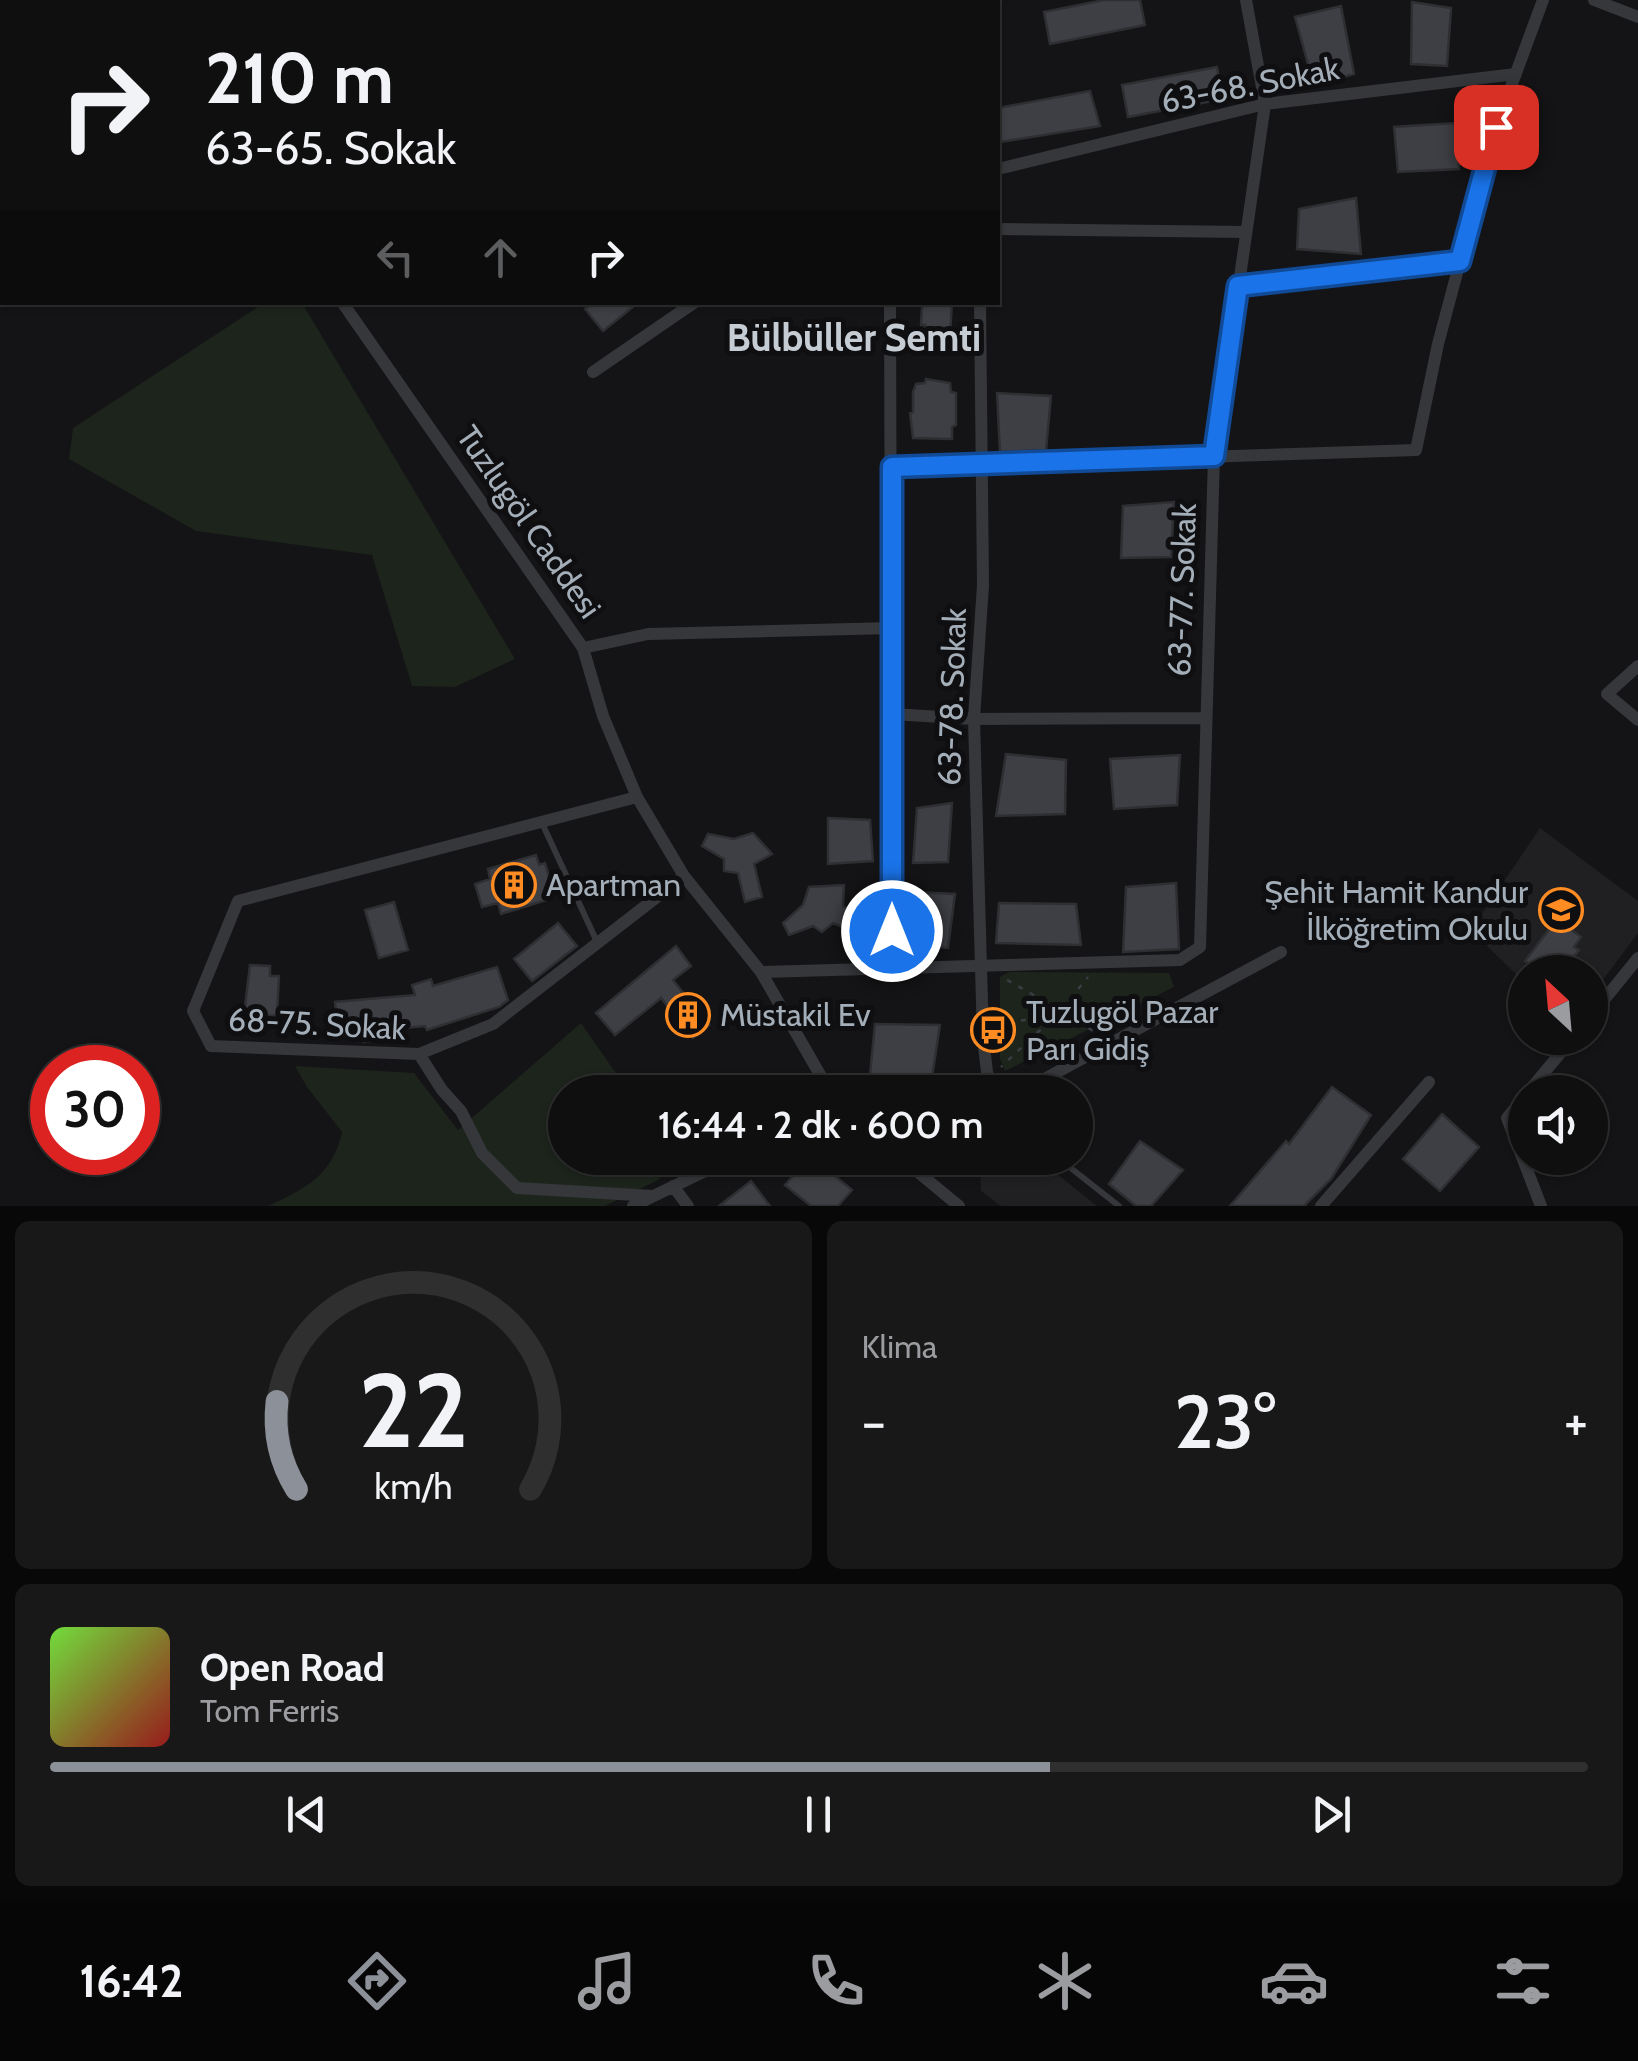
<!DOCTYPE html>
<html lang="tr">
<meta charset="utf-8">
<style>
:root{--surface:#0f0f10;--page:#181819;--text:#f1f3f6;--muted:#9b9c9f;--line:#2f2f30;--accent:#8c9099}
body{margin:0;font-family:Cabin,sans-serif;background:var(--page);color:var(--text);height:100vh;display:flex;flex-direction:column;font-size:38px;white-space:nowrap}
*{box-sizing:border-box;margin:0}
p{font-size:32px;color:var(--muted)}
.icon{flex:none;width:55px;height:55px;fill:none;stroke:currentColor;stroke-width:2;stroke-linecap:round;stroke-linejoin:round}
.map{position:relative;height:1206px;overflow:hidden}
.drawer{display:flex;flex-direction:column;gap:15px;padding:15px;background:#080809;flex:1}
.drawer>*{flex:none}
.top-card{position:absolute;left:0px;top:0px;width:1000px;height:305px;box-shadow:0 2px 8px #0004,0 0 0 2px var(--line);background:#0f0f10;color:var(--text);overflow:hidden}
.needle{width:65px;rotate:334deg}
.fabs{position:absolute;left:1508px;top:955px;display:grid;gap:20px}
.fabs a{display:grid;place-items:center;width:100px;height:100px;border-radius:50%;background:var(--surface);box-shadow:0 2px 8px #0004,0 0 0 2px var(--line);font-size:50px}
.speed{position:absolute;left:30px;top:1045px;display:flex;gap:20px;font-size:50px;font-weight:700;text-align:center}
.speed>*{display:grid;place-content:center;width:130px;height:130px;border-radius:50%;background:var(--surface);box-shadow:0 2px 8px #0004,0 0 0 2px var(--line);line-height:1}
.speed .limit{border:15px solid #d22;background:#fff;color:#111}
.pin{position:absolute;display:grid;place-items:center;width:85px;height:85px;color:#fff;margin:-42px;border-radius:20px;box-shadow:0 5px 15px #0006}
.me{position:absolute;width:110px;margin:-55px;rotate:0deg;stroke-linejoin:round;filter:drop-shadow(0 0 8px #0008)}
.turn{display:flex;align-items:center;gap:35px;height:210px;padding:0 40px;font-size:45px}
.turn .icon{width:130px;height:130px;stroke-width:2.5}
.turn b{display:block;font-size:70px;line-height:85px}
.lanes{display:flex;align-items:center;height:95px;padding:0 40px;background:#0003;justify-content:center;gap:50px;direction:ltr}
.lanes .off{opacity:.35}
.big{font-size:75px;font-weight:600;line-height:1.1}
.drawer .widget{flex:1;display:flex;flex-direction:column;justify-content:center;gap:15px;min-width:0;padding:0 35px;border-radius:15px;background:var(--page)}
.drawer .dial{align-items:center;gap:0}
.dial svg{height:260px;overflow:visible;fill:none;stroke:var(--line);stroke-width:7;stroke-linecap:round;text-anchor:middle}
.dial text{fill:var(--text);stroke:none}
.song{display:flex;align-items:center;gap:30px}
.cover{width:120px;height:120px;border-radius:15px;background:linear-gradient(135deg,hsl(100 70% 55%),hsl(0 70% 35%))}
.played{height:10px;border-radius:5px;background:linear-gradient(90deg,var(--accent) 65%,var(--line) 65%)}
.keys{display:flex;justify-content:space-around;direction:ltr}
.heat{display:flex;justify-content:space-between;align-items:center;font-size:55px;direction:ltr}
.drawer .tiles{flex:1;display:grid;gap:15px;grid-template-columns:1fr 1fr}
.widget:last-child{grid-column:span 2}
.trip{position:absolute;left:548px;top:1075px;width:545px;height:100px;border-radius:50px;background:var(--surface);box-shadow:0 2px 8px #0004,0 0 0 2px var(--line);font-weight:600;line-height:100px;text-align:center}
.tab-bar{display:flex;height:160px;justify-content:space-around;align-items:center;background:#060606;color:var(--muted)}
.tab-bar .icon{width:70px;height:70px}
.tab-bar .current{color:var(--accent)}
.tab-bar b{font-size:45px;color:var(--text)}
.map>svg:first-child{display:block}
</style>
<div class="map">
<svg width="1638" height="1206" viewBox="0 0 1638 1206">
<rect width="100%" height="100%" fill="#141416"/>
<path fill="#202023" d="M1540 828 1638 901V933L1590 997V972H1525V983L1477 936 1479 918Z
M980 1158H1037L1097 1206H1001L981 1191Z"/>
<path fill="#1c241c" d="M264 303H302L515 659 455 687 412 686 372 555 196 531 69 459 73 428Z
M1009 972 1169 973 1174 987 1005 1071 1000 1059V977Z
M581 1023 629 1092H565V1158H650L660 1179 605 1206H268C305 1189 333 1175 342 1132L307 1087 295 1066 414 1073 458 1130Z"/>
<path fill="#3e3f44" stroke="#2e2f32" stroke-width="2.5" d="M1104 0H1140L1145 25 1050 44 1044 12Z
M1412 2 1451 8 1447 66 1411 64Z
M1341 6 1354 74 1314 86 1295 17Z
M1217 67 1223 99 1128 117 1122 85Z
M1090 91 1100 126 1000 142 998 108Z
M1456 123 1459 169 1398 172 1394 127Z
M1356 198 1361 254 1297 249 1299 209Z
M593 302H639L603 331 585 309Z
M926 302H952L950 335 925 333V325H921L922 308Z
M926 379 950 383 951 392 956 393V425L952 427V439L913 438 910 413 913 412V392L916 384 925 383Z
M997 393 1051 396 1046 450 1000 452Z
M1174 502 1171 557 1121 558 1123 506Z
M1006 754 1066 760 1065 814 996 816Z
M1180 755 1177 805 1114 809 1110 759Z
M952 803 948 862 913 863 917 808Z
M828 818 870 820 873 861 828 864Z
M753 833 772 854 754 864 762 897 745 902 738 873 724 871V859L702 846 708 834 734 839Z
M536 855 539 865 545 863 552 887 546 888 550 899 501 914 498 903 482 907 475 884 490 879 488 869Z
M1176 883 1179 949 1123 952 1126 887Z
M844 885 843 906 866 918 860 934 833 923 822 932 813 926 789 935 783 923 803 905 809 887Z
M916 892 955 894 948 948 915 946Z
M394 902 408 950 379 958 365 910Z
M999 903 1076 904 1081 945 996 943Z
M1557 919 1581 937 1574 947 1579 950 1562 972H1541L1525 961Z
M558 923 577 946 532 981 514 959Z
M676 946 691 966 673 980 709 1025 693 1038 661 998 615 1035 596 1013Z
M250 965 270 966V976H279L277 1016 244 1014Z
M497 967 508 1000 499 1007 427 1030 425 1026 393 1029 394 1034 378 1035V1040L364 1042V1037L350 1038V1033L338 1034 335 1002 415 995 412 985 431 979 433 986Z
M875 1024 940 1025 932 1077 870 1074Z
M1332 1087 1371 1115 1331 1179 1304 1206H1230L1286 1141 1289 1144Z
M1442 1114 1479 1147 1440 1191 1403 1159Z
M1140 1141 1183 1170 1151 1206H1136L1109 1184Z
M808 1158H813L852 1190 838 1206H811L785 1185Z
M751 1181 770 1206H719Z"/>
<g fill="none" stroke-linecap="round" stroke-linejoin="round">
<path stroke="#3a3e43" stroke-width="2.5" stroke-dasharray="5 8" stroke-linecap="butt" d="M1007 980 1046 1002
M1070 999 1088 977
M1078 1020 1097 1034
M995 1023 1035 1019 1040 1030 1001 1067"/>
<path stroke="#35373b" stroke-width="6" d="M542 823 598 944
M1058 1158 1119 1206"/>
<path stroke="#35373b" stroke-width="12" d="M299 0 301 2
M492 0 494 2
M672 0 674 2
M856 0V2
M958 0 959 2
M1594 0 1638 17
M324 2 327 0
M913 2 927 0
M998 169 1265 104 1516 74
M998 229 1246 232
M1238 286 1461 261
M342 302 583 648 603 716 637 797 684 876 761 972 830 1092
M890 302 892 967
M980 302 983 585 974 719 983 1038 987 1072 994 1092
M593 372 695 302
M892 467 1416 450 1438 344 1496 127 1543 0
M583 648 648 634 892 628
M1638 666 1607 694 1638 720
M892 714 974 719 1205 718
M637 797 238 901 193 1011 211 1046 419 1054 493 1024 684 876
M761 972 1180 960 1200 947 1214 456 1265 104 1246 0
M1590 1017 1638 958
M419 1054 442 1090 461 1111 482 1153 517 1188 653 1196
M1020 1092 1281 952
M1528 1092 1573 1038
M1525 1096 1507 1118 1541 1206
M901 1158 959 1206
M673 1186 688 1206
M633 1206 732 1158
M1321 1206 1429 1082"/>
</g>
<g fill="none" stroke-linecap="round" stroke-linejoin="round">
<g stroke="#114b97" stroke-width="25">
<path id="route" d="M892 931V467L1214 456 1238 286 1460 261 1496 127"/>
</g>
<use href="#route" stroke="#1a73e8" stroke-width="18"/>
</g>
<defs>
<g id="building-ring" transform="scale(2.25)"><circle r="9.5" fill="#0f0f11" stroke="#ff8c23" stroke-width="1.5"/><path d="M-4-6H4V6H1V3H-1V6H-4ZM-2.5-4.3h1.7v1.8h-1.7ZM.8-4.3h1.7v1.8H.8ZM-2.5-1h1.7V.8h-1.7ZM.8-1h1.7V.8H.8Z" fill="#ff8c23"/></g>
<g id="school-ring" transform="scale(2.25)"><circle r="9.5" fill="#0f0f11" stroke="#ff8c23" stroke-width="1.5"/><path d="M0-5L7-2L0 1L-7-2ZM-4 1L0 2.5L4 1V4Q0 6-4 4Z" fill="#ff8c23"/></g>
<g id="bus-ring" transform="scale(2.25)"><circle r="9.5" fill="#0f0f11" stroke="#ff8c23" stroke-width="1.5"/><path d="M-5-6H5V4H4V6H2V4H-2V6H-4V4H-5ZM-3.5-4V0h7V-4ZM-3.5 1.2v1.5H-2V1.2ZM2 1.2v1.5H3.5V1.2Z" fill="#ff8c23"/></g>
</defs>
<g fill-rule="evenodd">
<use href="#building-ring" x="514" y="885"/>
<use href="#school-ring" x="1561" y="910"/>
<use href="#building-ring" x="688" y="1015"/>
<use href="#bus-ring" x="993" y="1030"/>
</g>
<g text-anchor="middle" stroke-width="10" stroke-linejoin="round" paint-order="stroke">
<g font-size="32" fill="#a4aeb8" stroke="#0f0f11">
<text transform="translate(1250 85) rotate(-11)" y="11">63-68. Sokak</text>
<text transform="translate(529 522) rotate(55)" y="11">Tuzlugöl Caddesi</text>
<text transform="translate(1182 590) rotate(-88)" y="11">63-77. Sokak</text>
<text transform="translate(952 697) rotate(-88)" y="11">63-78. Sokak</text>
<text transform="translate(317 1024) rotate(3)" y="11">68-75. Sokak</text>
</g>
<g font-size="32" fill="#a4aeb8" stroke="#0f0f11" text-anchor="start">
<text x="546" y="896">Apartman</text>
<text x="1528" y="903" text-anchor="end">Şehit Hamit Kandur<tspan x="1528" dy="37">İlköğretim Okulu</tspan></text>
<text x="1026" y="1023">Tuzlugöl Pazar<tspan x="1026" dy="37">Parı Gidiş</tspan></text>
<text x="720" y="1026">Müstakil Ev</text>
</g>
<g font-size="38" font-weight="bold" fill="#c6ccd3" stroke="#0f0f11">
<text x="854" y="351">Bülbüller Semti</text>
</g>
</g>
</svg>
<div class="fabs">
<a><svg class="needle" viewBox="-14 -14 28 28"><path d="M0-13l5 13h-10z" fill="#e53935"/><path d="M0 13l5-13h-10z" fill="#9b9c9f"/></svg></a>
<a><svg class="icon" aria-label="sound" viewBox="0 0 24 24"><path d="M4 9h4l5-4v14l-5-4H4zM17 9q2 3 0 6"/></svg></a>
</div>
<div class="speed"><div class="limit">30</div></div>
<div class="pin" style="left:1496px;top:127px;background:#d93025"><svg class="icon" aria-label="arrive" viewBox="0 0 24 24"><path d="M6 21V4h12l-3 4 3 4H6"/></svg></div>
<svg class="me" style="left:892px;top:931px" viewBox="-20 -20 40 40"><circle r="17" fill="#1a73e8" stroke="#fff" stroke-width="3"/><path d="M0-11L8 9 0 5-8 9z" fill="#fff"/></svg>
<div class="trip">16:44 · 2 dk · 600 m</div>
<div class="top-card">
<div class="turn"><svg class="icon" aria-label="right" viewBox="0 0 24 24"><path d="M7 20v-9h11M14 6l5 5-5 5"/></svg><div><b>210 m</b>63-65. Sokak</div></div>
<div class="lanes"><svg class="icon off" aria-label="left" viewBox="0 0 24 24"><path d="M17 20v-9H6M10 6l-5 5 5 5"/></svg><svg class="icon off" aria-label="ahead" viewBox="0 0 24 24"><path d="M12 20V5M6 11l6-6 6 6"/></svg><svg class="icon" aria-label="right" viewBox="0 0 24 24"><path d="M7 20v-9h11M14 6l5 5-5 5"/></svg></div>
</div>
</div>
<section class="drawer">
<div class="tiles">
<div class="widget dial"><svg viewBox="0 0 100 80">
<path d="M14 69A42 42 0 1 1 86 69"/>
<path d="M14 69A42 42 0 0 1 8 42" stroke="#8c9099"/>
<text x="50" y="56" font-size="32" font-weight="700">22</text>
<text x="50" y="72" font-size="11">km/h</text>
</svg></div>
<div class="widget"><p>Klima</p>
<div class="heat"><a>−</a><b class="big">23°</b><a>+</a></div>
</div>
<div class="widget">
<div class="song"><i class="cover"></i><div><b>Open Road</b><p>Tom Ferris</p></div></div>
<div class="played"></div>
<div class="keys"><svg class="icon" aria-label="previous" viewBox="0 0 24 24"><path d="M18 5L8 12l10 7zM5 5v14"/></svg><svg class="icon" aria-label="pause" viewBox="0 0 24 24"><path d="M8 5v14M16 5v14"/></svg><svg class="icon" aria-label="next" viewBox="0 0 24 24"><path d="M6 5l10 7-10 7zM19 5v14"/></svg></div>
</div>
</div>
</section>
<nav class="tab-bar">
<b>16:42</b>
<svg class="icon current" aria-label="directions" viewBox="0 0 24 24"><path d="M12 3l9 9-9 9-9-9zM9 14v-3h6M13 9l2 2-2 2"/></svg>
<svg class="icon" aria-label="music" viewBox="0 0 24 24"><path d="M9 18V5l10-2v13"/><circle cx="6" cy="18" r="3"/><circle cx="16" cy="16" r="3"/></svg>
<svg class="icon" aria-label="phone" viewBox="0 0 24 24"><path d="M5 4h4l2 5-3 2q2 4 5 5l2-3 5 2v4C11 20 4 13 5 4z"/></svg>
<svg class="icon" aria-label="climate" viewBox="0 0 24 24"><path d="M12 3v18M4 7l16 10M4 17L20 7"/></svg>
<svg class="icon" aria-label="car" viewBox="0 0 24 24"><path d="M5 17H2v-5l4-1 3-4h7l3 4 3 1v5h-3M9 17h6M6 11h13"/><circle cx="7" cy="17" r="2"/><circle cx="17" cy="17" r="2"/></svg>
<svg class="icon" aria-label="filters" viewBox="0 0 24 24"><path d="M4 7h16M4 17h16"/><circle cx="9" cy="7" r="2"/><circle cx="15" cy="17" r="2"/></svg>
</nav>
